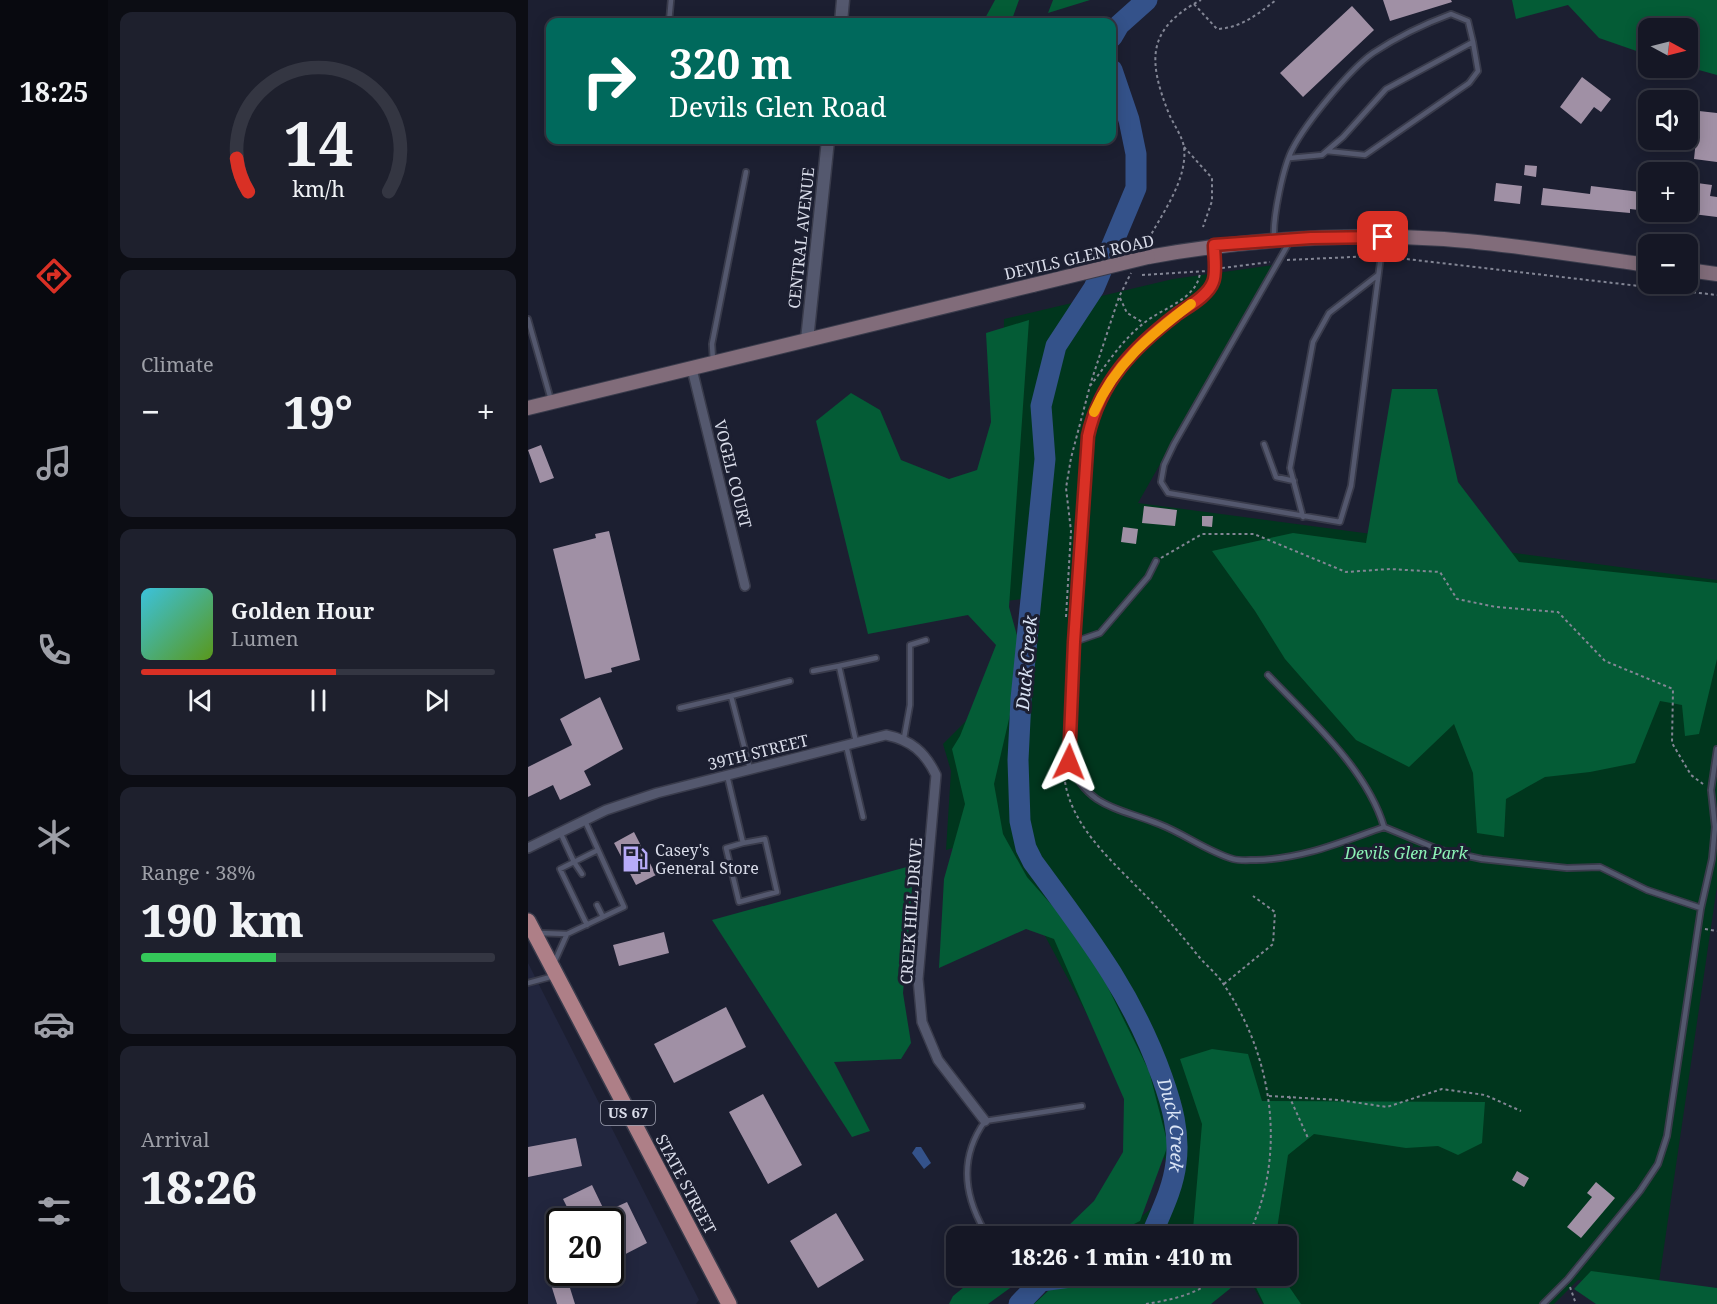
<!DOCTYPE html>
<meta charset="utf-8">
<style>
:root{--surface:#151725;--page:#1e202d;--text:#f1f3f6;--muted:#9d9fa7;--line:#343642;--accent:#d93025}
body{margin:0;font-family:"Noto Serif",serif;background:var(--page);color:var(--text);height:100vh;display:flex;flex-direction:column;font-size:22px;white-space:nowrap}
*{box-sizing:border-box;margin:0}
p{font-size:20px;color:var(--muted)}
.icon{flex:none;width:33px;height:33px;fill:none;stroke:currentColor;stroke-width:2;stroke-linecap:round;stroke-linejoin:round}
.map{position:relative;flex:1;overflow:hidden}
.panel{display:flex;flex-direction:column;gap:12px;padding:12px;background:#0c0d14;width:420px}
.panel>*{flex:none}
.guide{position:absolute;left:18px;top:18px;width:570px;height:126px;border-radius:12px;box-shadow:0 3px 15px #0003,0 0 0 2px var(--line);background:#00695c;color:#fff;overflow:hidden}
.needle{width:39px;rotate:97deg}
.tools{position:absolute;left:1110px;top:18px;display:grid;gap:12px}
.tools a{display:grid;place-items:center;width:60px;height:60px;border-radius:12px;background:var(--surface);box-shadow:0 3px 15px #0003,0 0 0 2px var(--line);font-size:30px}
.speed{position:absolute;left:18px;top:1208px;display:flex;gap:12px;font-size:30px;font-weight:700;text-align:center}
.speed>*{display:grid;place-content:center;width:78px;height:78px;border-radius:50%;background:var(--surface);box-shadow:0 3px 15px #0003,0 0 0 2px var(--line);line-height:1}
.speed .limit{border:3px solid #111;border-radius:9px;background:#fff;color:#111}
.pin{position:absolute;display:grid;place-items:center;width:51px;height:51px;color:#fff;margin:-26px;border-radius:12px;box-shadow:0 3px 9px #0006}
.me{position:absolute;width:66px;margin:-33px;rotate:2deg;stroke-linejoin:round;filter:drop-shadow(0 0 4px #0008)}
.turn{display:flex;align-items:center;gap:21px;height:126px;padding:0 24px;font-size:27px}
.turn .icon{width:78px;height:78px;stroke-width:2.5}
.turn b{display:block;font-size:42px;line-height:51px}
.big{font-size:45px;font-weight:800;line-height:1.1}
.panel .card{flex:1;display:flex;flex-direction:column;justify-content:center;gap:9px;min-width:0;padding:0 21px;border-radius:12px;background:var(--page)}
.panel .dial{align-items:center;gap:0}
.dial svg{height:156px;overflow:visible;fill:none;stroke:var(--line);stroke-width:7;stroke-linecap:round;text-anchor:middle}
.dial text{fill:var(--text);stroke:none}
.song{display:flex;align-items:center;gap:18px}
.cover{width:72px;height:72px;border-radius:9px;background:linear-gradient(135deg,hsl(190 70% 55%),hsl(90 70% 35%))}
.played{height:6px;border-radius:3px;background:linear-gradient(90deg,var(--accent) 55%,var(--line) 55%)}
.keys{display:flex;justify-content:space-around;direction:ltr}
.heat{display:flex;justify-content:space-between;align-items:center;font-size:33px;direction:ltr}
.charge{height:9px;border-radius:4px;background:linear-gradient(90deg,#34c759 38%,var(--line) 0)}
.trip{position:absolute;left:418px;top:1226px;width:351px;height:60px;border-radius:12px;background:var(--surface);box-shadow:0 3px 15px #0003,0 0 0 2px var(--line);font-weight:800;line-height:60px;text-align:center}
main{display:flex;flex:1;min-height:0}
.tabs{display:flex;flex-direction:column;width:108px;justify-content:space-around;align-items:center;background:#08090f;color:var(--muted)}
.tabs .icon{width:42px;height:42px}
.tabs .active{color:var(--accent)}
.tabs b{font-size:27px;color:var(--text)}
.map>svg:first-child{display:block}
</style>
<main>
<nav class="tabs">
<b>18:25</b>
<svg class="icon active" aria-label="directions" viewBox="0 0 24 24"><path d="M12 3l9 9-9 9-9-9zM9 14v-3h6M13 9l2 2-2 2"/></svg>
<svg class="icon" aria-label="music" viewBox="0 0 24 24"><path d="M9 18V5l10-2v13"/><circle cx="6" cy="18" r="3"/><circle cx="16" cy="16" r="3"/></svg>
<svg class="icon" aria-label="phone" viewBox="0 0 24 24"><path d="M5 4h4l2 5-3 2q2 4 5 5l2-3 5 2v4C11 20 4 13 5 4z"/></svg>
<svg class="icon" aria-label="climate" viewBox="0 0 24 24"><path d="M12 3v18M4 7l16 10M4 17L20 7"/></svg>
<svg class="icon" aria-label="car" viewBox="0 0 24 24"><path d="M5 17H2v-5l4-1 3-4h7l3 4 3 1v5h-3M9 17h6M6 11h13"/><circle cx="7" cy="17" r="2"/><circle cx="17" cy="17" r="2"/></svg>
<svg class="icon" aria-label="filters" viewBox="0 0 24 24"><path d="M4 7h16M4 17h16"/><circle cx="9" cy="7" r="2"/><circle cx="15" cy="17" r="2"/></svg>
</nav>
<section class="panel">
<div class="card dial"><svg viewBox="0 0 100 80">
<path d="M14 69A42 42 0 1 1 86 69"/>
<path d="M14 69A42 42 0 0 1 8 52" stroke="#d93025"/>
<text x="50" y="56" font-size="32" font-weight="700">14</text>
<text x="50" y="72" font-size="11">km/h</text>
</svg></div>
<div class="card"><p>Climate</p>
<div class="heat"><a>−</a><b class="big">19°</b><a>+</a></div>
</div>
<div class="card">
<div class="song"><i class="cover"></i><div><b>Golden Hour</b><p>Lumen</p></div></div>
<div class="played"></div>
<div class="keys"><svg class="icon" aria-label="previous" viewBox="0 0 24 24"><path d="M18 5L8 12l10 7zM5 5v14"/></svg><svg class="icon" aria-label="pause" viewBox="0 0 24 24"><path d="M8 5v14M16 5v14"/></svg><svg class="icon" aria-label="next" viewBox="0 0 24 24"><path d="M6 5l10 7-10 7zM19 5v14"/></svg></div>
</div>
<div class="card"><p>Range · 38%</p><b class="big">190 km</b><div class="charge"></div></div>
<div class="card"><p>Arrival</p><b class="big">18:26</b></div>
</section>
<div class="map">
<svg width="1189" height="1304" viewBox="0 0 1189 1304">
<rect width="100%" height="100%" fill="#1c1f31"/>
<path fill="#22263e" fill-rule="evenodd" d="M0 963 171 1300 168 1304H0ZM32 1221H82V1272H32Z"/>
<path fill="#00361d" d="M745 265 610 503 1189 580V886L1130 1288 1050 1280 1026 1304H735L720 1277 673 1304H505L541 1275H759V1236H589L651 1186 464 837 418 850 423 771 415 744 496 663 493 599 471 602 476 319 645 279Z"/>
<path fill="#045c36" d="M467 0H491L483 22H455Z
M525 0H562L520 13Z
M984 0H1189V75L1160 67V28H1120V55L1071 38 1040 5 988 19Z
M501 320 481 607 490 639 487 693 466 784 475 834 499 877 559 945 621 1071 640 1145 612 1221 582 1236H511L538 1228 566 1201 595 1152 596 1099 526 939 498 929 411 968 416 879 437 804 424 749 432 736 468 645 440 615 340 634 288 421 323 393 352 410 373 460 421 479 449 470 463 422 458 333Z
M864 389H909L930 482 991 562 1189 583V659L1171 734 1157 736 1154 705 1132 701 1107 763 1062 772 1017 777 978 799 976 837 949 833 945 773 926 724 881 767 828 740 757 659 727 611 684 551 765 533 838 543Z
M386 865 375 993 383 1043 373 1059 306 1062 342 1131 324 1137 184 920Z
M684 1049 720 1054 734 1101 957 1102 954 1143 930 1155 910 1146 878 1148 786 1134 760 1155 748 1236H657L665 1229 674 1124 652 1059Z
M1063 1271 1189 1288V1304H1068L1046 1289Z
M451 1275H500L460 1304H421L425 1296Z
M594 1275H719L683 1304H506L521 1290Z
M722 1275H753L773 1304H736Z"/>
<path fill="#34528a" d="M388 1147H393L403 1163 396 1169 384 1153Z"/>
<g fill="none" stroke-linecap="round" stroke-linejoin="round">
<g stroke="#34528a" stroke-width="21">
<path d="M584 37 591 25 619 0"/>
<path id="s1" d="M584 70 601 120 608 154V188L566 288 528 346 513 406 517 459 493 699 490 760 492 821 498 848 505 862C558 934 604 992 634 1077 644 1105 652 1133 648 1163 645 1189 633 1212 623 1236"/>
<path d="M491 1304 513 1281 557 1275"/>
</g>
</g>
<path fill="#a090a5" d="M855 0H923L924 2 862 21Z
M824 6 846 30 775 97 752 73Z
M1054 77 1083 99 1073 112 1066 107 1053 124 1032 107Z
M1171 111 1189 113V162L1166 159Z
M997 165 1009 166 1008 177 996 175Z
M968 183 994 186 992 204 966 201Z
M1169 183 1184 185 1182 196 1189 197V217L1165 214Z
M1063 186 1120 193V211L1102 209V213L1013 205 1015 188 1062 194Z
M13 445 26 478 12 483 0 450Z
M616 506 649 510 647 526 614 523Z
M674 516H685L684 527 674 526Z
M595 527 610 529 608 544 593 542Z
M81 531 112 660 83 668 84 672 57 679 25 549 68 538 67 534Z
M72 697 95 749 56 771 63 785 32 800 25 785 0 797V767L44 745 32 719Z
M106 832 128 875 108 885 86 843Z
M136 932 141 953 91 966 85 945Z
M198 1007 218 1047 146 1083 126 1044Z
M235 1094 274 1165 240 1184 201 1112Z
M48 1138 54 1166 0 1177V1147Z
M989 1171 1001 1178 996 1187 984 1180Z
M1068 1182 1087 1198 1053 1238 1039 1227 1064 1197 1059 1193Z
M64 1185 77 1212 99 1202 119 1243 82 1262V1221H46L35 1199Z
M308 1213 336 1260 290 1288 262 1241Z
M32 1261V1272H37L47 1304H29L17 1265Z"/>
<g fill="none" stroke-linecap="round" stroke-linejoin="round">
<g stroke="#393b4b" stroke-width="8">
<path id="service" d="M141 22 143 0
M799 151 837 155 941 83 950 71 945 42
M746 237C745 217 755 166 765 148 778 123 822 69 845 53 869 37 896 24 923 14L940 21 945 42 858 89 815 137 794 155 762 158
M762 241 646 444 636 465 633 482 640 493 812 522 823 486 855 240
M686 249C686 258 689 273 686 282 681 296 659 307 648 315 605 348 572 382 560 436L546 642 541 762C559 808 591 808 631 824 657 834 678 851 705 859 712 861 721 860 728 860 775 859 813 842 856 827L912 850 954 859 1039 868 1072 867 1119 890 1173 908
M0 319 23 400
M185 361 184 344 218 172
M736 444 748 477 766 481
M775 517 762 468 785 342 801 313 850 275
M546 642 572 633 620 577 628 561
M285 671 311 666
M740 675C781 718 839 769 856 827
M152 708 203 696
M376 738 382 705V645L398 640
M328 742 311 666 348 658
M318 745 335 817
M222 769 203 696 262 681
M199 775 215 843 237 839 249 892 211 902 198 848 215 843
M33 834 46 862 70 850
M54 874 46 862 32 869 59 925
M69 905 75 917
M11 933 39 934 26 963
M39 934 96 907 57 821
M0 983 26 976
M456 1230C435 1193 432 1156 457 1121L554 1106
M1015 1304 1040 1279 1112 1191 1130 1164 1139 1136 1173 908 1184 859 1187 827 1183 790 1189 749"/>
</g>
<g stroke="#393b4b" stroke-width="12">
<path id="minor" d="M164 369 217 586
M0 848 78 810 129 793 358 735C383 740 397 752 408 775L390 979 394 1022 410 1060 457 1121"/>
</g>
<g stroke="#393b4b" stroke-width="15">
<path id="tertiary" d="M313 22 315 0
M279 340 300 140"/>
</g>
<g stroke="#393b4b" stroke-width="16">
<path id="secondary" d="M620 257C718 239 817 233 916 239 984 244 1053 256 1120 265
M1160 270 1189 274
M0 408 505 285"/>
</g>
<g stroke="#393b4b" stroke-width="18">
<path id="primary" d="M0 921 201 1304"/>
</g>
<path stroke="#838695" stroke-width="2" stroke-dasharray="3 3" stroke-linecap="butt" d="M666 4 689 29C713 28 730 14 748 0
M656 147 684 178V201L675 227
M618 244C632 216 660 181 656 147 654 136 646 125 641 114 620 61 618 29 673 0
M861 257 1189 295
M759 260 846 256
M694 268 742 262
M614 275 679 271
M592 298 599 313 616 323
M562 386C579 364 594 340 616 323 634 308 670 299 672 272
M633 558 674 534H726L818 572 862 569 912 572 929 599 968 607 1030 612 1077 661 1145 689 1144 743 1163 775 1175 784
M538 617 543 531 538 488 543 458 563 382 591 297 603 273
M536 770C537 821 582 859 615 893 635 913 654 936 672 958 680 967 690 975 696 985 746 1058 759 1157 720 1236
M1177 929 1189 931
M696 984 745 944 747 912 725 896
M741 1096 811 1100 859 1107 914 1089 957 1095 993 1111
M761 1096 780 1138
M1042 1287 1048 1304
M618 1304C642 1300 673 1294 691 1275"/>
<use href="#service" stroke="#54586e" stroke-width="4.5"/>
<use href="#minor" stroke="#54586e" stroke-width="9"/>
<use href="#tertiary" stroke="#54586e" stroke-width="12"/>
<use href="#secondary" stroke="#816c7a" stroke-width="14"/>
<use href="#primary" stroke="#ae7f87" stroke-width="15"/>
<g stroke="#393b4b" stroke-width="16" stroke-linecap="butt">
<path id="secondary-bridge" d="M505 285 620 257"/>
</g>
<use href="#secondary-bridge" stroke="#816c7a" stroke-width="14"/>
</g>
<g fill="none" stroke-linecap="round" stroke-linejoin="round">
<g stroke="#8d1f18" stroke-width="15">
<path id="route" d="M541 762 546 642 560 436C572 382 605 348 648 315 659 307 680 296 685 282 689 273 686 255 686 245L783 238 855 237"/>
</g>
<use href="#route" stroke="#d93025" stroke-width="10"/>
<path stroke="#f59e0b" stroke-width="10" d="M566 412C587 364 622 335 663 304"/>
</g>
<defs>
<g id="fuel-bare" transform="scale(2.07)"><path d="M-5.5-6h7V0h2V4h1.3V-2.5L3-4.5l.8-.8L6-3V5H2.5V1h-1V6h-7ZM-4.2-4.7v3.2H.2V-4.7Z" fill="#b7abf8" stroke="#1c1f31" stroke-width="2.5" paint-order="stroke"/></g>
</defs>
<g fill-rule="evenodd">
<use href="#fuel-bare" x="107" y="859"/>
</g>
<g text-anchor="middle" stroke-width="6" stroke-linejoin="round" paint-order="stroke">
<rect fill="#1c1f31" stroke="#a0a3b2" stroke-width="1.5" x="73" y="1101" width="54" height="24" rx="4.5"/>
<g font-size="15" font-weight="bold" fill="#d9dce9">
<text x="100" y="1118">US 67</text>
</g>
<g font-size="16" fill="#d9dce9" stroke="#1c1f31">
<text transform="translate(273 238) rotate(-84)" y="6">CENTRAL AVENUE</text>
<text transform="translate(551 257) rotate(-13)" y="6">DEVILS GLEN ROAD</text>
<text transform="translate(205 474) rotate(76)" y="6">VOGEL COURT</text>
<text transform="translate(230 752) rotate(-14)" y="6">39TH STREET</text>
<text transform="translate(383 911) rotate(-86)" y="6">CREEK HILL DRIVE</text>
<text transform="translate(158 1184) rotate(62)" y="6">STATE STREET</text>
</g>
<g font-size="16" fill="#d9dce9" stroke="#1c1f31" text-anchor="start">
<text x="127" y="856">Casey's<tspan x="127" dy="18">General Store</tspan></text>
</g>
<g font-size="16" font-style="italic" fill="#8bf2b5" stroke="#1c1f31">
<text x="878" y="859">Devils Glen Park</text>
</g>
<g font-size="18" font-style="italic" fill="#d9e3f4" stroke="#1c1f31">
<text transform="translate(499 663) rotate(-85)" y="6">Duck Creek</text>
<text dy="6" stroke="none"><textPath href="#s1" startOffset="1122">Duck Creek</textPath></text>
</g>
</g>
</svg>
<div class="tools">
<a><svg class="needle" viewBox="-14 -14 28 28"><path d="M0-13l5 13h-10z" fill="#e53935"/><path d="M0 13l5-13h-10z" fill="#9d9fa7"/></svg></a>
<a><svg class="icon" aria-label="sound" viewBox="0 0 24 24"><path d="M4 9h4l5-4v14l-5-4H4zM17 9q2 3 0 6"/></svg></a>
<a>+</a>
<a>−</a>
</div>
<div class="speed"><div class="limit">20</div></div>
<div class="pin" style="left:855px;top:237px;background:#d93025"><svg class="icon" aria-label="arrive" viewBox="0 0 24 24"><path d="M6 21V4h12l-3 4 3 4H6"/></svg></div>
<svg class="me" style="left:541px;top:762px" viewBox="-20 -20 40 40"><path d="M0-17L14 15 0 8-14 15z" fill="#d93025" stroke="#fff" stroke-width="4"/></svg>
<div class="trip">18:26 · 1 min · 410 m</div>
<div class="guide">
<div class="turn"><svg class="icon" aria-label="right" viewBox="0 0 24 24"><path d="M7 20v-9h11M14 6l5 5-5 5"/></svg><div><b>320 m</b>Devils Glen Road</div></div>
</div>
</div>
</main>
